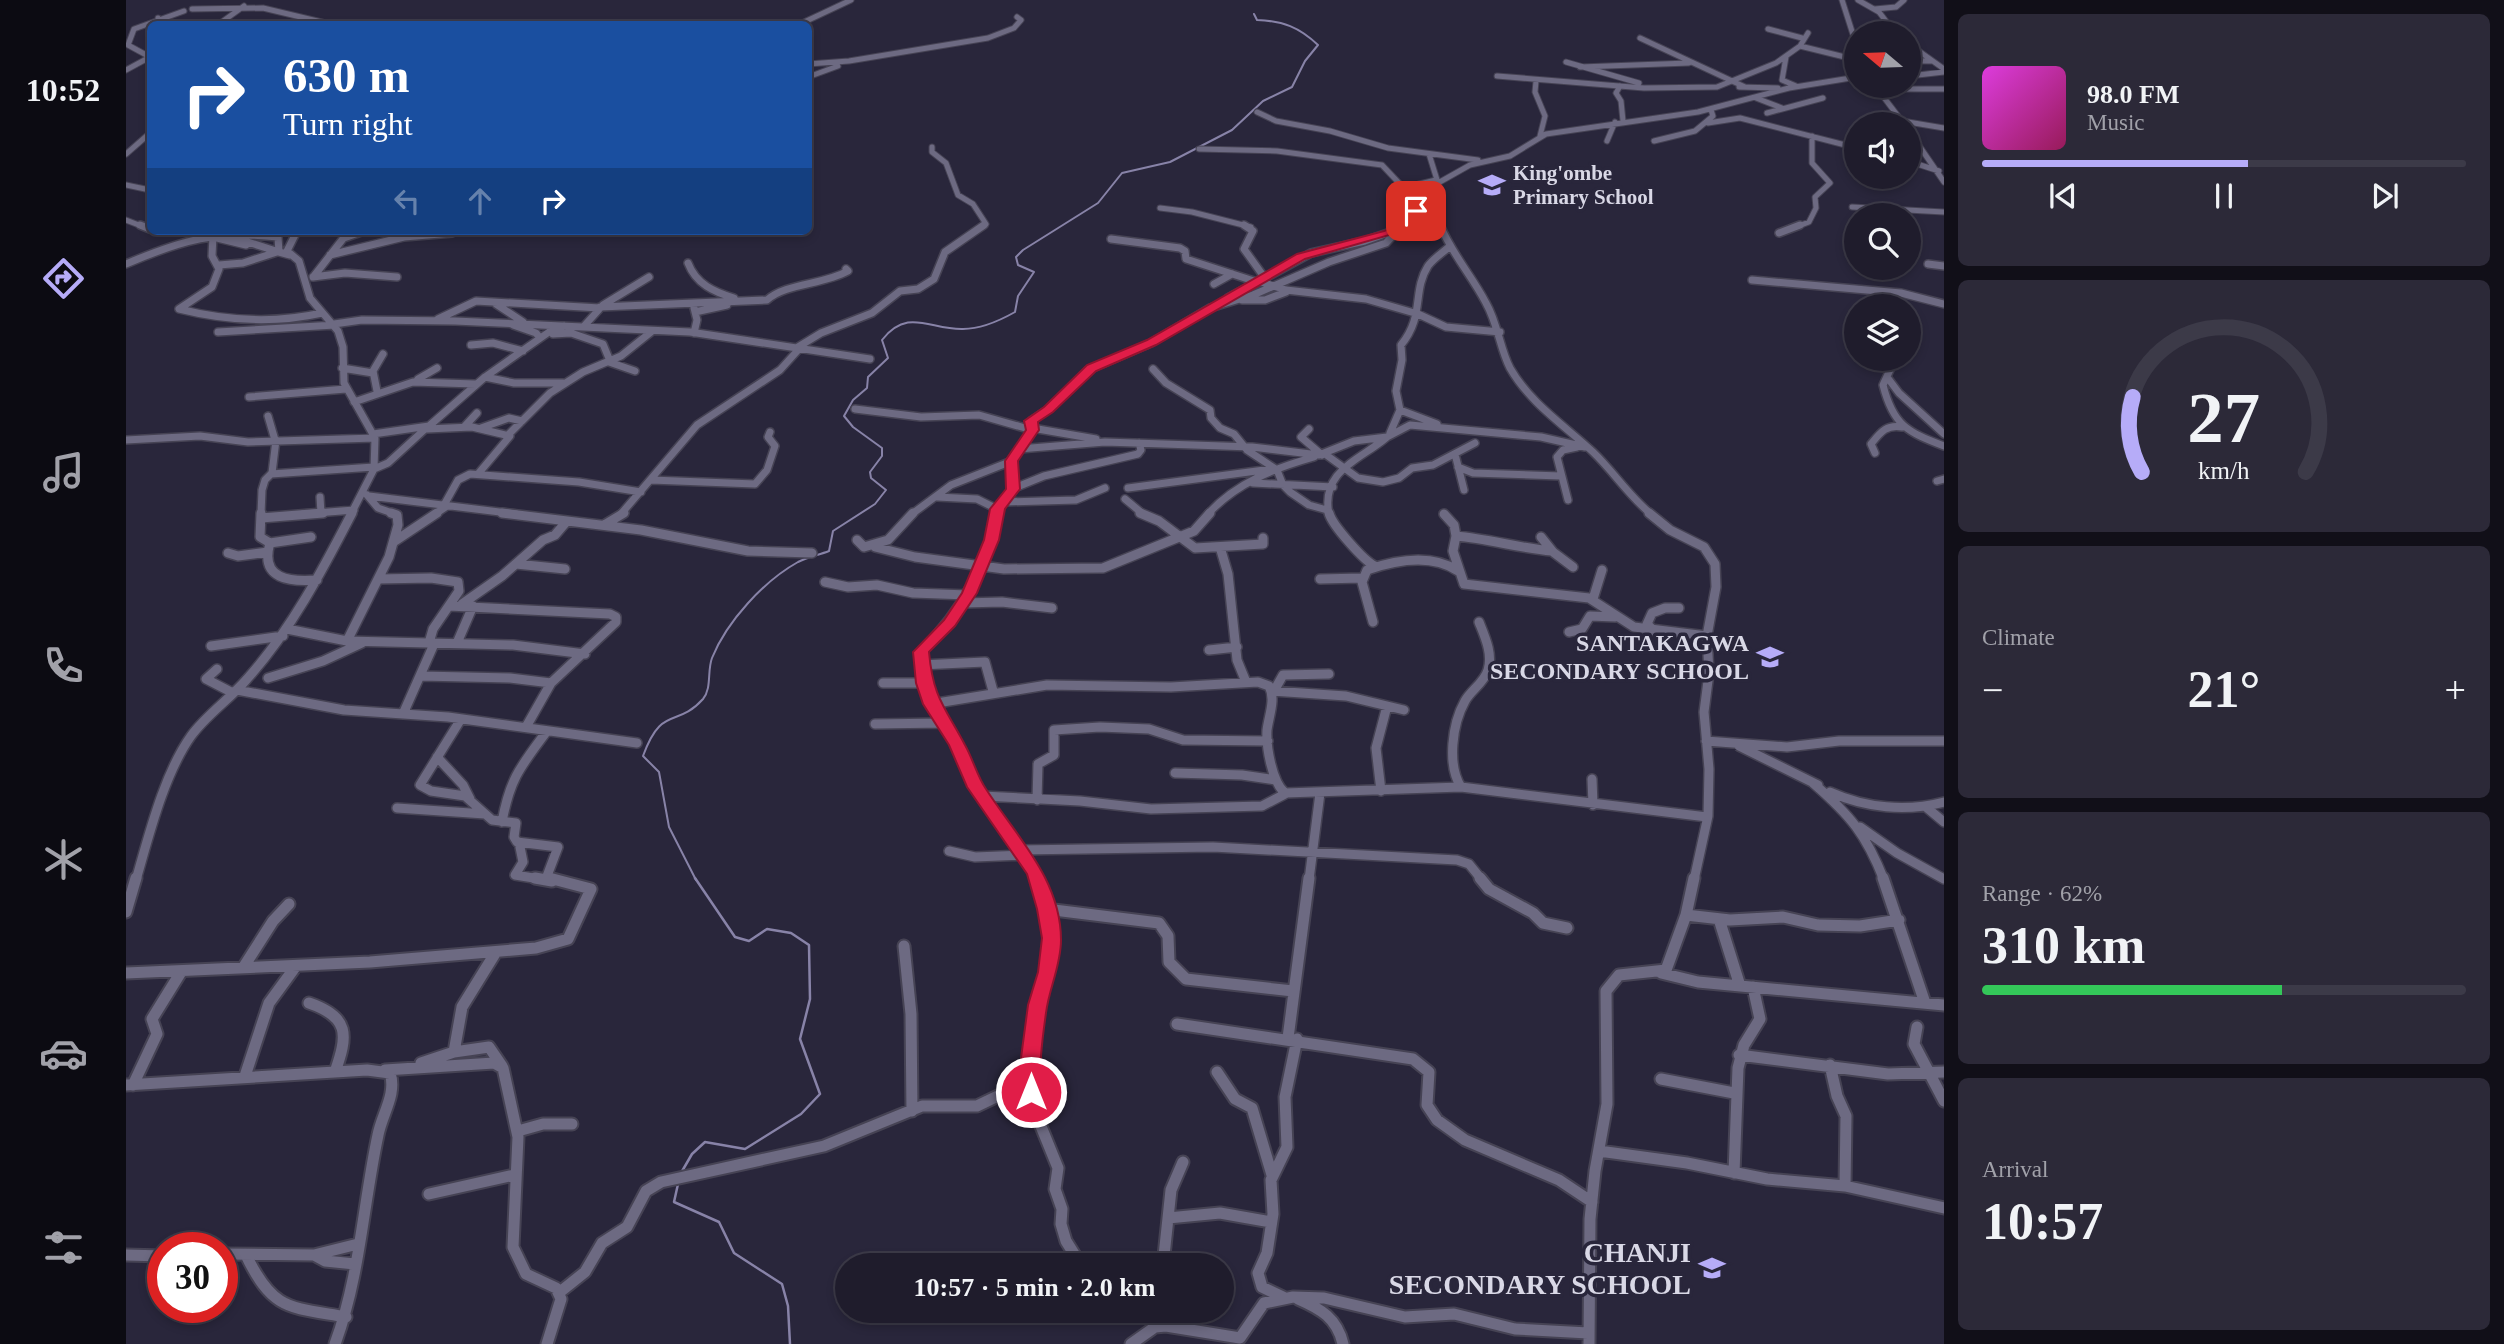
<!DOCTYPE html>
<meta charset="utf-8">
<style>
:root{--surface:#1f1c2c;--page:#2c2938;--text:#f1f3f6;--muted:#a1a1a9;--line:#3c3a48;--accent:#b6acf8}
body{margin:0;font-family:"Times New Roman",serif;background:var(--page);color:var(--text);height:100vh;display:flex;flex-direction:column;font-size:26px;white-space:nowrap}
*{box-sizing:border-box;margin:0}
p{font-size:23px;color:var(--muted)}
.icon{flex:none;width:38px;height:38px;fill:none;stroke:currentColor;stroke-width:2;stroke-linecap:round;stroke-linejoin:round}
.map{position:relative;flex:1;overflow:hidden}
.panel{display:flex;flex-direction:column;gap:14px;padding:14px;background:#110f18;width:560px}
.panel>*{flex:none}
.banner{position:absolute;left:21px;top:21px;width:665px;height:214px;border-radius:10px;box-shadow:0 4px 10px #0003,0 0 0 2px var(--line);background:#1a4fa0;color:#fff;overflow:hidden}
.needle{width:46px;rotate:289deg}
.tools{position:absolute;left:1718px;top:21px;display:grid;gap:14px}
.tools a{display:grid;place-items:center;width:77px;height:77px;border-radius:50%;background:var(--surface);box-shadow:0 4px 10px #0003,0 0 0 2px var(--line);font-size:35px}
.speed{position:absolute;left:21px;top:1232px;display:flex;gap:14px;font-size:35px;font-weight:700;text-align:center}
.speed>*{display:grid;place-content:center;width:91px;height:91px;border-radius:50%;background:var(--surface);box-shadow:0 4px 10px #0003,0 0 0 2px var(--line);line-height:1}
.speed .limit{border:10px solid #d22;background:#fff;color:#111}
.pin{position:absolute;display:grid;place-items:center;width:60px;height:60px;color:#fff;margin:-30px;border-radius:14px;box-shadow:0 4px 10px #0006}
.me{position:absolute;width:77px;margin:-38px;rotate:0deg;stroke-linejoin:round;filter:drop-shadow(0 0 5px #0008)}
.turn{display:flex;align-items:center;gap:24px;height:147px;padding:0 21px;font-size:32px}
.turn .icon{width:91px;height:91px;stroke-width:2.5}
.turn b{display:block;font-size:49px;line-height:60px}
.lanes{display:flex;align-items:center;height:66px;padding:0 21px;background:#0003;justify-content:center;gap:35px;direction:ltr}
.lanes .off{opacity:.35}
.big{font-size:52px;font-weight:600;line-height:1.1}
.panel .tile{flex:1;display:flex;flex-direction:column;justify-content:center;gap:10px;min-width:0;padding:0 24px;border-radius:10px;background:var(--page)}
.panel .dial{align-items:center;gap:0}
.dial svg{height:182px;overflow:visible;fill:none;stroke:var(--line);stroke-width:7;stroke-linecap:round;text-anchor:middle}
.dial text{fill:var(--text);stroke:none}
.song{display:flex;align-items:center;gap:21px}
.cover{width:84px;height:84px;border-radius:10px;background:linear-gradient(135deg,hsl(300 70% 55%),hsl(330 70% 35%))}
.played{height:7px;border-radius:4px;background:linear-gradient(90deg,var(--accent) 55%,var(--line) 55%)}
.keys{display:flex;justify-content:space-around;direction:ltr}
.heat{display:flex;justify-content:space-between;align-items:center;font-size:38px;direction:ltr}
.charge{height:10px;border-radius:5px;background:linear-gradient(90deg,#34c759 62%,var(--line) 0)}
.trip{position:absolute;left:709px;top:1253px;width:399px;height:70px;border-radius:35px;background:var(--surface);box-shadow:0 4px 10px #0003,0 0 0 2px var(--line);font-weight:600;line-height:70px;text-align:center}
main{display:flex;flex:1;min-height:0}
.tab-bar{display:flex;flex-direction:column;width:126px;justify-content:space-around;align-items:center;background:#0c0b12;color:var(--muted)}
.tab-bar .icon{width:49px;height:49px}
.tab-bar .selected{color:var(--accent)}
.tab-bar b{font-size:32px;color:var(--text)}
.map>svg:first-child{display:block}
</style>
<main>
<nav class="tab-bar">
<b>10:52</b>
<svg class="icon selected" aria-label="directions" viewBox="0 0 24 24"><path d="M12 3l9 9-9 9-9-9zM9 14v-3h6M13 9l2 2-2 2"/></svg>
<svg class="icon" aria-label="music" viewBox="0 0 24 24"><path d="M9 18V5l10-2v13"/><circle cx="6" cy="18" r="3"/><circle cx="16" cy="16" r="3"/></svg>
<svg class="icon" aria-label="phone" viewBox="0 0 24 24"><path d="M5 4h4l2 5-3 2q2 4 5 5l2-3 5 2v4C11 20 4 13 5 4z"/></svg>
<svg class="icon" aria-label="climate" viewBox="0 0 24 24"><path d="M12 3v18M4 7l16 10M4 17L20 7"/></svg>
<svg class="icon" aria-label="car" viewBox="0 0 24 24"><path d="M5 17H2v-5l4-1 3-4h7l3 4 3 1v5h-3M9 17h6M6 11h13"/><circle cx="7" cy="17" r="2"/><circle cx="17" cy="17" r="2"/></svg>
<svg class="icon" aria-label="filters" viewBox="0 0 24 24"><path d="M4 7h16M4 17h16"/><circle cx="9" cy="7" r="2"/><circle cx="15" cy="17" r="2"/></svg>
</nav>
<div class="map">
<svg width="1818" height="1344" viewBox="0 0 1818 1344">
<rect width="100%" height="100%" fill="#29263b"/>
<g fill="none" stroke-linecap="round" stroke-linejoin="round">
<path stroke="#8883a8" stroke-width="2" d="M570 880 543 827 533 772 517 756C536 704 550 729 577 699 586 688 581 671 586 658 601 621 638 581 672 562 682 557 693 555 703 551L707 531 749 504 760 490 745 478 744 472 756 456V448L727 427 718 416 727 400 741 388 742 377 762 358 756 340C782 307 804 330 837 329 855 329 873 321 889 312L892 296 908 272 892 265 890 257 897 250 972 203 996 173 1044 162 1106 130 1137 101 1166 87 1179 61 1192 45C1173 27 1157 21 1131 20L1128 14"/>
<path stroke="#8883a8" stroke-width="2.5" d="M555 1173 566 1154 579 1142 619 1149 675 1114 694 1094 674 1039 684 999 683 945 665 933 641 929 623 941 609 937 569 878
M552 1184 548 1202 593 1222 608 1253 656 1284 662 1306 664 1344"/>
<g stroke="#464354" stroke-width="7">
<path id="minor-far3" d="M1716 0 1731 47
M1732 0 1753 12 1769 33
M66 9 137 8 204 24
M1749 9 1770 7 1778 0
M32 18V24H42
M93 24 118 6
M674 24 725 0
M1642 29 1676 38
M1514 38 1619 87
M1783 44 1818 69
M1674 46 1731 60
M24 57 2 45 8 29 58 11
M1660 57 1656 80 1670 86
M1783 61H1806
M1440 62 1513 83
M682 64 723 61 862 38 888 28 895 20 891 17
M1454 67 1563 63
M0 70 24 57
M1371 76 1518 88 1591 87 1650 63 1674 46 1682 33
M1783 76 1818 72
M682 77 712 66
M1410 81 1409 92 1419 116 1414 136
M1494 86 1490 93 1495 101 1497 121
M1613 87 1652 88
M1750 87 1778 124
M1751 89H1818
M1630 98 1656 108
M1131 112 1150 121 1204 131 1262 148 1352 160
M1641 113 1697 98
M1776 121 1818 128
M1582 123 1614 118 1731 148
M1783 131 1818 182
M1481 141 1489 122
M1528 141 1569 131 1587 116 1585 110
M806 147V152L820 163 832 195 847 204 860 224 856 227
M1073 149 1151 151 1256 165 1273 183 1290 211 1306 217
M0 154 24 133
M1303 154 1312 183
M1785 162 1813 171
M0 185 24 190
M1277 188 1310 180
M1726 207 1818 212
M1034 208 1066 212 1125 227
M0 220 18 227
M1276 227 1307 195
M1287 227 1308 217
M1315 227 1307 208V194L1312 183 1344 165 1384 156 1420 134 1572 112 1663 88 1731 77
M1670 227 1683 222 1690 208 1689 197 1704 183 1686 163V136"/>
</g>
<g stroke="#464354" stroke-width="10">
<path id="minor-far2" d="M14 225 24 229
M1118 225 1127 231 1118 249 1136 274 1135 279
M1314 225C1326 254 1346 276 1360 303 1372 324 1374 349 1384 368 1404 403 1438 425 1467 452 1487 471 1503 496 1525 514
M171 231 161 251 173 261 184 298 212 331 217 347 218 383 249 438 248 469 225 514
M1274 233 1291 225
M1653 233 1674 225
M87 235 86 256 93 269 86 287 53 309C101 321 147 324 196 313
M87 237 120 245
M106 237 153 252
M218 238 238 231
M985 239 1054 248 1059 251 1060 259 1131 282
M204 255 278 237 326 233
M562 263C570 284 588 292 608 298
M0 264C56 240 91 230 152 237L153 252 164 255
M1802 264 1818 266
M93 265 117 263 151 252
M188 276 223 231
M187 277 219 273 271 277
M1626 280 1775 293 1818 304
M1132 281 1160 290 1240 299 1292 314 1320 327 1374 332
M1088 284 1106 274
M1102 298 1185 253 1239 241 1273 229
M1116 300H1139L1160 292
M370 304 397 322
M474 307 641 300C660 283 697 285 722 271L720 269
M568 308 571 320 568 333
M569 312 601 305
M312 319 350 301 474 308
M208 324 236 320 329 321 564 332 744 359
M387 325 410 333 414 338
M459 325 477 305 523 277
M92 332 209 325
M427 334 445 333 477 344 484 361
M345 345 367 343 397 351
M672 347 695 333 746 313 774 291 792 289 808 279 819 252 858 225
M1769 359 1757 385C1767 425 1781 432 1818 446
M483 362 509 371
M216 368 247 373
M1027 369 1040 383 1084 410 1085 418 1094 428 1108 434 1121 450 1151 470 1157 485 1164 492 1183 505 1201 510
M359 377 388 383H437
M1761 377 1773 393 1818 434
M292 379 311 368
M251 391 247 371 257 354
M123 397 220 389
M228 402 287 382 349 384
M729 409 795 417 853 415 906 430
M1274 410 1311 424
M142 416 149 440
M338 427 351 413
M355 428 383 418 396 421
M906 428 970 439
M301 429 346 427 384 436 352 474
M1183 429 1175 437 1196 455
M1264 433 1274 410 1270 391 1276 360 1275 345C1299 316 1286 291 1302 266 1307 259 1316 253 1323 247
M247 434 303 426 359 377 423 332 438 326
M382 435 424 393 457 372 495 356 525 332
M0 440 74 436 122 442 249 438
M893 449 979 442 1126 447 1193 455 1228 441 1261 437 1284 425 1415 437 1459 447
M1749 453 1745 444C1754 433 1760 424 1776 427
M1199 454 1232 478 1257 482 1273 478 1286 468 1307 465 1349 443
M1329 454 1338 490
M1332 467 1347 473 1435 476
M248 469 262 463 298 430
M145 474 248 467
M525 480 629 484 641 470 649 446 642 437 644 432
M1811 481 1818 479
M1127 483 1207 487
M1002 488 1146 469
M886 489 918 476 1012 454 1015 450 1013 443
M241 495 252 508 269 514
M243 496 390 514
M194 497 195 513
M811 497 851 499 871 509
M999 499 1017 514
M1442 500 1431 457 1437 450 1451 447
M878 502 950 500 979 488
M318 505 332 480 344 474 453 482 515 492
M135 514 136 490 139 480 146 473 150 440
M177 514 228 510
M309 514 321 506
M495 514 571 425 654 370 673 349
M786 514 825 485 886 461
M870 514 886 489V461L906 430 905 421 923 409 962 370 1025 343 1084 308 1127 295 1203 262 1260 243 1277 225
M1082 514C1110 483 1149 468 1188 457
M1203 514C1194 470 1236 459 1261 437"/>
</g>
<g stroke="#464354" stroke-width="12">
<path id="minor-far1" d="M135 513 134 537 144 543
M376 513 515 530 622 551 686 553
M870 513C861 568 834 613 795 652L798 683 805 704 831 745 850 787 912 880
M1014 513 1033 521 1069 548 1137 544V538
M1203 513C1206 525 1238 561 1249 566
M1523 513 1544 530 1578 547 1589 564 1590 587 1581 636 1583 673 1578 712 1583 769 1582 816 1568 880
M1318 514 1328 525 1330 536
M135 518 197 513
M478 525 498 513
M185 537 144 543C133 580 165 582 191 580
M1415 537 1427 552 1447 567
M731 540 738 547 762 540 787 513
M269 541 311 513
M749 547 789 557 878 569 977 568 1068 531 1084 513
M1094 547 1102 574 1111 660 1120 682
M1426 551C1392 548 1364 539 1330 536L1327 551 1338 584 1463 598 1508 627 1581 636
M102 553 112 556 142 552
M390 564 439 569
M252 579 305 578 332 582 333 591 307 629 303 643
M1194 579 1236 578
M699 582 722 587 751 585 787 593 842 595
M1467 599 1476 570
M837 603 876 602 926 608
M336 604 376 576 417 540 429 535 441 521
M323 606 484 614 490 617V622L425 683 400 727
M1247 622 1236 582 1241 570C1270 560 1305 553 1332 571
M161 629 221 641 387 645 459 654
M1528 631 1521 624 1526 613 1539 608H1553
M1443 632 1456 629 1464 616 1489 617
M221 641 263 557 272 525 271 515 265 513
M331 643 347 606
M85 646 157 636
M1083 650 1111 647
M794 665 859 662 867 691
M91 669 80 679 107 693
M295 676 384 678 425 683
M142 678 197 661 236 643
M757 683H798
M111 690 218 710 322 717 511 743
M1146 691 1220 696 1278 710
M1148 691 1157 675 1203 674
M805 704 921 685 1045 687 1132 682 1143 686C1150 699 1143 715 1141 730 1140 747 1146 782 1159 793L1335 787 1581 817
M277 714 308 644
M335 719 294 785 305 791 339 796 366 820 390 823 388 837 391 842 432 847 421 876 425 880
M749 724 817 723
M1580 741 1661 747 1713 741H1818
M1613 746 1692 785
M311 757 337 785 344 799
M1049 773 1116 775 1150 780
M1466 779 1467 805
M1687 783C1724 815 1740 834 1758 880
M1335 787C1321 765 1326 724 1339 701 1345 690 1358 683 1362 670 1367 654 1359 637 1353 622
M1255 791 1250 748 1261 706
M1704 792C1740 808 1780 812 1818 802
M856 796 954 801 1025 809 1136 806 1161 793
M911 800 912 764 928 755V730L974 727 1023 729 1057 740 1142 741
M1800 807 1818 822
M271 808 359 814
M376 822C384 778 395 766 421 731
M1734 827 1771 853 1818 879
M393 842 397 862 389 875 420 880
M894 850 1087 847 1331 860 1343 864 1356 880
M823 851 849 857 897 855
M10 880C23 835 38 774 65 736 80 715 104 699 121 679 165 630 196 571 226 513
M1183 880 1194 793"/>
</g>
<g stroke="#464354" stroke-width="15">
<path id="minor" d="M409 878 426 881
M1354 878 1363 889 1407 913 1417 923 1441 928
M1757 878 1799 1003
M920 909 1033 923 1042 936 1043 962 1060 979 1167 991
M0 912 10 878
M1560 915 1604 920 1657 917 1692 925 1734 926 1773 920
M1593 919 1614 986
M778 946 785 1014 786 1111
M117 968 147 921 163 904
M0 973 244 962 410 948 442 939 465 889 423 878
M1535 973 1572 982 1818 1005
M183 1003C224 1017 222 1035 209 1072
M1051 1024 1287 1059 1303 1072 1301 1105 1311 1120 1339 1140 1433 1180 1466 1202
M1791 1027 1788 1044 1818 1101
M1162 1038 1183 878
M328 1052 363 1047 376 1066
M1613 1055 1762 1074 1818 1072
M295 1063 328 1052 336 1007 370 952
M1704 1065 1711 1096 1720 1116 1719 1186
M905 1068V1092L910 1114 932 1168 929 1189 936 1209 935 1224 940 1241 955 1265
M259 1070 368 1063 377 1068 392 1137 387 1247 400 1274 430 1288 435 1299 421 1344
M1091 1072 1109 1099 1126 1108 1146 1175
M119 1076 143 1003 170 966
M1535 1079 1608 1093
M0 1085 241 1070 264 1073C271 1094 256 1114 252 1135 237 1205 234 1276 209 1344
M7 1085 31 1034 26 1019 55 972
M392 1131 417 1124H446
M1473 1151 1561 1163 1641 1179 1719 1186 1818 1208
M1608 1173 1612 1068 1618 1045 1634 1019 1627 987
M303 1194 388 1175
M1042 1218 1094 1213 1145 1222
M96 1254 188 1255 232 1244
M0 1255 37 1256
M120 1255C147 1311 163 1307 220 1317
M188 1255 199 1261 229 1264
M1037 1265 1045 1190 1057 1162
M434 1292 459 1272 476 1243 501 1227 520 1191 535 1182 698 1146 796 1106H851L876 1094 904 1070 911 1005 924 955 925 938 911 878
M1159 1298 1136 1287 1132 1273 1141 1253 1147 1214 1145 1180 1161 1147 1159 1097 1171 1039
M1172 1299C1195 1309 1211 1318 1217 1344
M1029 1327 1034 1311
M1005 1344 1029 1327 1040 1326 1114 1338 1138 1303 1167 1297 1198 1298 1279 1317 1328 1314 1389 1329 1462 1333
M1463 1344 1464 1219 1469 1171 1481 1104 1480 991 1493 975 1540 970 1560 915 1568 878"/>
</g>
<use href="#minor-far3" stroke="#6d6a82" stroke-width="5"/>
<use href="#minor-far2" stroke="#6d6a82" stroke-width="7"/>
<use href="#minor-far1" stroke="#6d6a82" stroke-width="9"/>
<use href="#minor" stroke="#6d6a82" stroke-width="11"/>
</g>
<path fill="#e11d48" stroke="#92132f" stroke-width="2" d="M1286 209 1296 211 1281 230 1179 259 1030 345 970 371 927 412 912 422 913 430 892 461 894 489 879 509 873 540 851 593 829 626 803 652C807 698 819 707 839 745 847 759 851 776 860 789 890 836 935 879 935 940 935 966 923 988 920 1013 918 1027 916 1042 915 1056 914 1071 920 1083 912 1097H898L895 1092 897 1076 895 1058 902 1005 912 972 916 938 911 909 901 874 841 787 823 745 797 704 790 683 787 652 818 620 836 593 858 540 864 509 880 489 879 461 900 430 898 421 918 407 961 365 1021 340 1171 254 1258 231 1274 225Z"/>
<defs>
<g id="school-bare" transform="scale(2.1)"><path d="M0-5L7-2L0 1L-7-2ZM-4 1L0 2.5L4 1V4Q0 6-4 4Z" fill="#b6acf8" stroke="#29263b" stroke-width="2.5" paint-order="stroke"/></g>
</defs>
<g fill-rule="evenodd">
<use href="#school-bare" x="1366" y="185"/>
<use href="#school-bare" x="1644" y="657"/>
<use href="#school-bare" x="1586" y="1268"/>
</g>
<g text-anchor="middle" stroke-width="7" stroke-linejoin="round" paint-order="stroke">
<g font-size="21" font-weight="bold" fill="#d9d8e6" stroke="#29263b" text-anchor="start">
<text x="1387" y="180">King'ombe<tspan x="1387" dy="24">Primary School</tspan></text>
</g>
<g font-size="24" font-weight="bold" fill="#d9d8e6" stroke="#29263b" text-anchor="end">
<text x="1623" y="651">SANTAKAGWA<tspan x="1623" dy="28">SECONDARY SCHOOL</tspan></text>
</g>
<g font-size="28" font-weight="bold" fill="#d9d8e6" stroke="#29263b" text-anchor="end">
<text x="1565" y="1262">CHANJI<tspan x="1565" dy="32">SECONDARY SCHOOL</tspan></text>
</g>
</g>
</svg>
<div class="tools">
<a><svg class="needle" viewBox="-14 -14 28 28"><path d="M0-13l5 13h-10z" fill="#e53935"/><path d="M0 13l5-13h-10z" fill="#a1a1a9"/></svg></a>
<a><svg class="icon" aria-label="sound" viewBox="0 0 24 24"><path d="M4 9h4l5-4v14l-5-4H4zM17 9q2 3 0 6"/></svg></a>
<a><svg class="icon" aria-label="search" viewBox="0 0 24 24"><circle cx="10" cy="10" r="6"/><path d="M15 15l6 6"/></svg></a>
<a><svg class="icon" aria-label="layers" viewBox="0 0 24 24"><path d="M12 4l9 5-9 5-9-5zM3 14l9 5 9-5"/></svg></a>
</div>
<div class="speed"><div class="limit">30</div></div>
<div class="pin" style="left:1290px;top:211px;background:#d93025"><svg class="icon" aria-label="arrive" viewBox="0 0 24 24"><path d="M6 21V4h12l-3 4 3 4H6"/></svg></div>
<svg class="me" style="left:905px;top:1092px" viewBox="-20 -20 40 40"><circle r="17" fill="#e11d48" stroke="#fff" stroke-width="3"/><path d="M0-11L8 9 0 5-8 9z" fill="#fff"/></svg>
<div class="trip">10:57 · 5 min · 2.0 km</div>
<div class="banner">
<div class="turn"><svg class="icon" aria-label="right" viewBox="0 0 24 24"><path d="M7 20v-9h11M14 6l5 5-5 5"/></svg><div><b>630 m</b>Turn right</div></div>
<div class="lanes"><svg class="icon off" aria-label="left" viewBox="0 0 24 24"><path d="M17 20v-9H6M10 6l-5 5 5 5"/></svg><svg class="icon off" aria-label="ahead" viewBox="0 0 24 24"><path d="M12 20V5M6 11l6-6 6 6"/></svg><svg class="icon" aria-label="right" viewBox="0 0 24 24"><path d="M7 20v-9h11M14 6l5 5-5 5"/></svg></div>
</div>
</div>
<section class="panel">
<div class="tile">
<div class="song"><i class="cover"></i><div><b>98.0 FM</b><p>Music</p></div></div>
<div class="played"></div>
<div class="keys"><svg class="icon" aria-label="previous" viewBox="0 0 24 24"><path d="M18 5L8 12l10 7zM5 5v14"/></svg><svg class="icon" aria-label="pause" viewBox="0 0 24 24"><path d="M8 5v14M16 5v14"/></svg><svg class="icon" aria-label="next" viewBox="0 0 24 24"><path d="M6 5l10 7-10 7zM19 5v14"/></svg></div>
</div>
<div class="tile dial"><svg viewBox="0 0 100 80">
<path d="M14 69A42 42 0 1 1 86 69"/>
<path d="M14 69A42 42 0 0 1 10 36" stroke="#b6acf8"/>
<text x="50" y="56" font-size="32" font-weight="700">27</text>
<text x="50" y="72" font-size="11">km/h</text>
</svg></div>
<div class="tile"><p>Climate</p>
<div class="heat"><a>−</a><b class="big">21°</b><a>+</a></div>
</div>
<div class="tile"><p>Range · 62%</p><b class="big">310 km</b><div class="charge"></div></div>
<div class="tile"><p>Arrival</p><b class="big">10:57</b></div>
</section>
</main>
